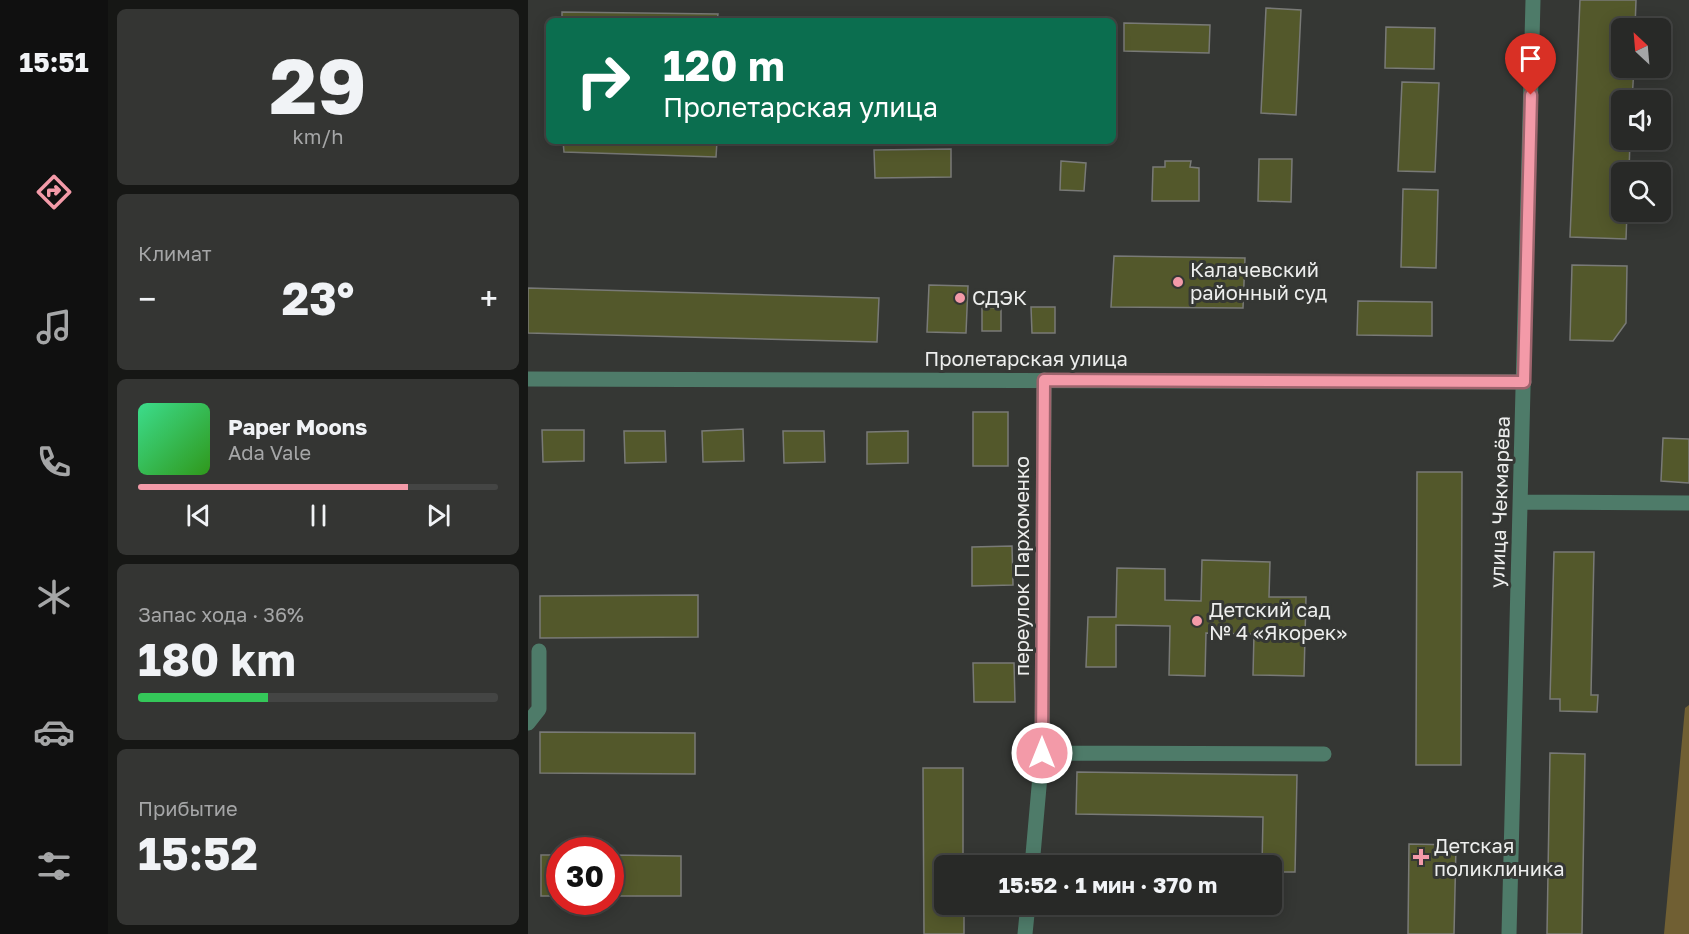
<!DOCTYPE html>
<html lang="ru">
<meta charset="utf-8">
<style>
:root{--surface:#282927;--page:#343533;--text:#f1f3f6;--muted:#a5a6a7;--line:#444544;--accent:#f39aa8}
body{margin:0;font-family:"Golos Text",sans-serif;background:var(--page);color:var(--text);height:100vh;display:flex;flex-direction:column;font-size:22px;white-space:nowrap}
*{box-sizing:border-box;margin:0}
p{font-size:20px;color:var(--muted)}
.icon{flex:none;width:33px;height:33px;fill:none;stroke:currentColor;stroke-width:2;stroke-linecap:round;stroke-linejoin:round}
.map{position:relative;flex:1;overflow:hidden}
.panel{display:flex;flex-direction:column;gap:9px;padding:9px;background:#161715;width:420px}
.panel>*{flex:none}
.banner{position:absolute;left:18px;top:18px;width:570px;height:126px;border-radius:9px;box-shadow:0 3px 15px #0003,0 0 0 2px var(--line);background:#0b6e4f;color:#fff;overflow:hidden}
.needle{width:39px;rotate:334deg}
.buttons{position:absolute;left:1083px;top:18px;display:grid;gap:12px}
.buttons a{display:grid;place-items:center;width:60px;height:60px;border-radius:9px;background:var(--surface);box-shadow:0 3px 15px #0003,0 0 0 2px var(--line);font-size:30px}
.speed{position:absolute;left:18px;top:837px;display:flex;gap:12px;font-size:30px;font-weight:700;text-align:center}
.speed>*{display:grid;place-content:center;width:78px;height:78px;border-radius:50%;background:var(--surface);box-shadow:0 3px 15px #0003,0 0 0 2px var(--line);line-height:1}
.speed .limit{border:9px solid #d22;background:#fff;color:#111}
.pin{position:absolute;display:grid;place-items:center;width:51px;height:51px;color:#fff;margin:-62px -26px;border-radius:50% 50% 50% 0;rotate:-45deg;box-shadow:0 0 6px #0007}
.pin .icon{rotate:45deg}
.me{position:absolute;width:66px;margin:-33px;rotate:0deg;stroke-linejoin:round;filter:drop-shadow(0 0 4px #0008)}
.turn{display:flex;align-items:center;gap:21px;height:126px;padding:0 18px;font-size:27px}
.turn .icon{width:78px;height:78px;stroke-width:2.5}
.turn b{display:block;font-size:42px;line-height:51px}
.big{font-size:45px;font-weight:700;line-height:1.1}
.panel .tile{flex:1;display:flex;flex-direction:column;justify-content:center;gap:9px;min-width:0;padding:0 21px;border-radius:9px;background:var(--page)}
.panel .dial{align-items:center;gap:0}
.dial b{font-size:78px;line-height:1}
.song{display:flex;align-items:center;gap:18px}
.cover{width:72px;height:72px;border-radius:9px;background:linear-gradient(135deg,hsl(150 70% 55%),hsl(110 70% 35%))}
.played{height:6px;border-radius:3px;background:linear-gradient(90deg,var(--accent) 75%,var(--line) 75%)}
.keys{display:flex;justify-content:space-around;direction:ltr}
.heat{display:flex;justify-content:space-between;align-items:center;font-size:33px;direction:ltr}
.charge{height:9px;border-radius:4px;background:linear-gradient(90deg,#34c759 36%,var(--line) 0)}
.trip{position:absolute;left:406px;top:855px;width:348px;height:60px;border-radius:9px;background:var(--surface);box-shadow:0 3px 15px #0003,0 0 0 2px var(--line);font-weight:700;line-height:60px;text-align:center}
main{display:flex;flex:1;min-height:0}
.dock{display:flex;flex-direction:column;width:108px;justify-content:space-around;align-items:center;background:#101010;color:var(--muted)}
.dock .icon{width:42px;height:42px}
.dock .active{color:var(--accent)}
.dock b{font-size:27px;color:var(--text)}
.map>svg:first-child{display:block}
</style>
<main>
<nav class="dock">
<b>15:51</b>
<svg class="icon active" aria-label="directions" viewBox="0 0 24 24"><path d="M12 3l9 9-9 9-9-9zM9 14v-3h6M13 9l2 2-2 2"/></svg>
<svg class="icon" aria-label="music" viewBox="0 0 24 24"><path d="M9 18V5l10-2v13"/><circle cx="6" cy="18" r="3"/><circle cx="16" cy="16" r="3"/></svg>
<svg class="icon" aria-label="phone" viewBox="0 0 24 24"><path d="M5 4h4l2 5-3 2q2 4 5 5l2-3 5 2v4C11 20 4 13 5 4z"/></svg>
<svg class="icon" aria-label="climate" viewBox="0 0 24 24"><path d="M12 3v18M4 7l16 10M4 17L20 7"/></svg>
<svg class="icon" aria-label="car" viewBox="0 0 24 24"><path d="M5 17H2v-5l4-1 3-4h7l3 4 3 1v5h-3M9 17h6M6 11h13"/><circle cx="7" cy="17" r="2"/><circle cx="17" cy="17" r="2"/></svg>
<svg class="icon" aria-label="filters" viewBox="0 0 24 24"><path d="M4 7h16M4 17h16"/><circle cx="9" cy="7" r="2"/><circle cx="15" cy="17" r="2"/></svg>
</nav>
<section class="panel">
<div class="tile dial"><b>29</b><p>km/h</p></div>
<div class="tile"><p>Климат</p>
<div class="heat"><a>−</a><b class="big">23°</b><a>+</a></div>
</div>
<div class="tile">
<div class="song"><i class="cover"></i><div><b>Paper Moons</b><p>Ada Vale</p></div></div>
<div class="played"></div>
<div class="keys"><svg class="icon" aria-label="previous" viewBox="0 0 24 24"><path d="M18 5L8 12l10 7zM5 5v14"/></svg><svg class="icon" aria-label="pause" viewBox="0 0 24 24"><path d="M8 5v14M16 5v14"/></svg><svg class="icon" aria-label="next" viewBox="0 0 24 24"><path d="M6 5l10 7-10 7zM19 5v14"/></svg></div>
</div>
<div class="tile"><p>Запас хода · 36%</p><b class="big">180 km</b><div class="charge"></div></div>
<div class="tile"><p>Прибытие</p><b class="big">15:52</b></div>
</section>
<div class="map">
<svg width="1161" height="934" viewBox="0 0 1161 934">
<rect width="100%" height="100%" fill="#353734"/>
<path fill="#705f33" d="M1161 705V934H1136L1157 708Z"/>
<path fill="#53582b" stroke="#797a77" stroke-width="1.5" d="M1052 0H1108L1107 28H1094V68H1106L1104 100H1094V140H1102L1101 172H1094V212H1099L1098 239 1042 237Z
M738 8 773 10 768 115 733 113Z
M34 12 190 14 189 21H34Z
M596 23 682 25 681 53 596 51Z
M858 27 907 28 906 69 857 68Z
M874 82 911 83 907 172 870 171Z
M35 141H189L188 157 36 152Z
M423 149V177L347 178 346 150Z
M731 159H764L763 202 730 201Z
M533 161 558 163 556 191 532 190Z
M637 161H663L662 167 671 168V201H624L625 167H637Z
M875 189 910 190 908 268 873 267Z
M586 256 717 258 715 308 583 307Z
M1044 265 1099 266 1098 323 1085 341 1042 340Z
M401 285 440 286 438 333 399 332Z
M0 288 351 298 349 342 0 333Z
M830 301 904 302V336L829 335Z
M454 307 473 308V331H454Z
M503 307H527V333H504Z
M445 412H480V466H445Z
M215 429 216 461 175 462 174 431Z
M14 430H56V461L15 462Z
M96 431H137L138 462 97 463Z
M255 431H296L297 462 256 463Z
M380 431V463L339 464V432Z
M1135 438 1161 439V483L1133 481Z
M889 472H934L933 765H888Z
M484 546 485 585 444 586V547Z
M1026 552H1066L1063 695H1070L1069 712 1032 711V699H1022Z
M674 560 742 562 741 597H778L776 676 725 675 726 634 678 633 677 676 641 675 642 626 588 625V667H558L560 617H588L589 568 637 569V600L673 601Z
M170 595V637L12 638V596Z
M445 663H486L487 702H446Z
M12 732 167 733V774L12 773Z
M1022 753 1057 754 1054 934H1019Z
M395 768H435V866H417V904H436V934H396Z
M549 772 769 775 767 872H744V866H734L735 817 548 814Z
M881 844 928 845 926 934H880Z
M13 855H32V896H13Z
M82 855 153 856V896H82Z"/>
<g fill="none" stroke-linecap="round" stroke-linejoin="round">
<path stroke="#4e7b69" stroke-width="15" d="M0 379 996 382
M993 502 1161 503
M0 723 11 709V651
M514 753 796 754
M504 866 514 753 516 380
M497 934 500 904
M981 934 1005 0"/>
</g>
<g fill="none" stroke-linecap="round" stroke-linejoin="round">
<g stroke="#9e646d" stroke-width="15">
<path id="route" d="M514 753 516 380 996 382 1003 95"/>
</g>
<use href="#route" stroke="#f39aa8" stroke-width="10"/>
</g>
<g fill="#f39aa8" stroke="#353734" stroke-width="2">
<circle cx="650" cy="282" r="6"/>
<circle cx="432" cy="298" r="6"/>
<circle cx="669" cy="621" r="6"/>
<path d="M890 848h6v6h6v6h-6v6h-6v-6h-6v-6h6z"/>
</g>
<g text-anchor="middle" stroke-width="6" stroke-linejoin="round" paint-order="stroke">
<g font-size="20" fill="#edeeed" stroke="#353734" text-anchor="start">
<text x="662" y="277">Калачевский<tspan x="662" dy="23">районный суд</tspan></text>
<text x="444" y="305">СДЭК</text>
<text x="681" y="617">Детский сад<tspan x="681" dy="23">№ 4 «Якорек»</tspan></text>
<text x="906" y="853">Детская<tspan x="906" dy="23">поликлиника</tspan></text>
</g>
<g font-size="20" fill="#edeeed" stroke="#353734">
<text x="498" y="366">Пролетарская улица</text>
<text transform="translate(972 502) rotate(-88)" y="7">улица Чекмарёва</text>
<text transform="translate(494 566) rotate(-90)" y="7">переулок Пархоменко</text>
</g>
</g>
</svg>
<div class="buttons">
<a><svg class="needle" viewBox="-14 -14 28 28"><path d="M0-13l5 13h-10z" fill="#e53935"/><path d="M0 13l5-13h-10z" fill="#a5a6a7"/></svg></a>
<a><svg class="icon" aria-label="sound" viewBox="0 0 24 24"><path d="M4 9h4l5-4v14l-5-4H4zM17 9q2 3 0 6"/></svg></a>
<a><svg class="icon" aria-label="search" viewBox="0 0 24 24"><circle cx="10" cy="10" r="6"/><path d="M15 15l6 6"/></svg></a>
</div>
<div class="speed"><div class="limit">30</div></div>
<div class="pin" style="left:1003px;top:95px;background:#d93025"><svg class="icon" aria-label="arrive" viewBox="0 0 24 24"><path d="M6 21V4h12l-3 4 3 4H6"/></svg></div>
<svg class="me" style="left:514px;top:753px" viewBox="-20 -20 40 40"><circle r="17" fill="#f39aa8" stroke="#fff" stroke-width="3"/><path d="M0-11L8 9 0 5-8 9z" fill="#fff"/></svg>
<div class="trip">15:52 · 1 мин · 370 m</div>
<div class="banner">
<div class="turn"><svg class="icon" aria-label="right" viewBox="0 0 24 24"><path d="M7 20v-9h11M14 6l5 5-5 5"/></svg><div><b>120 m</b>Пролетарская улица</div></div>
</div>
</div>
</main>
